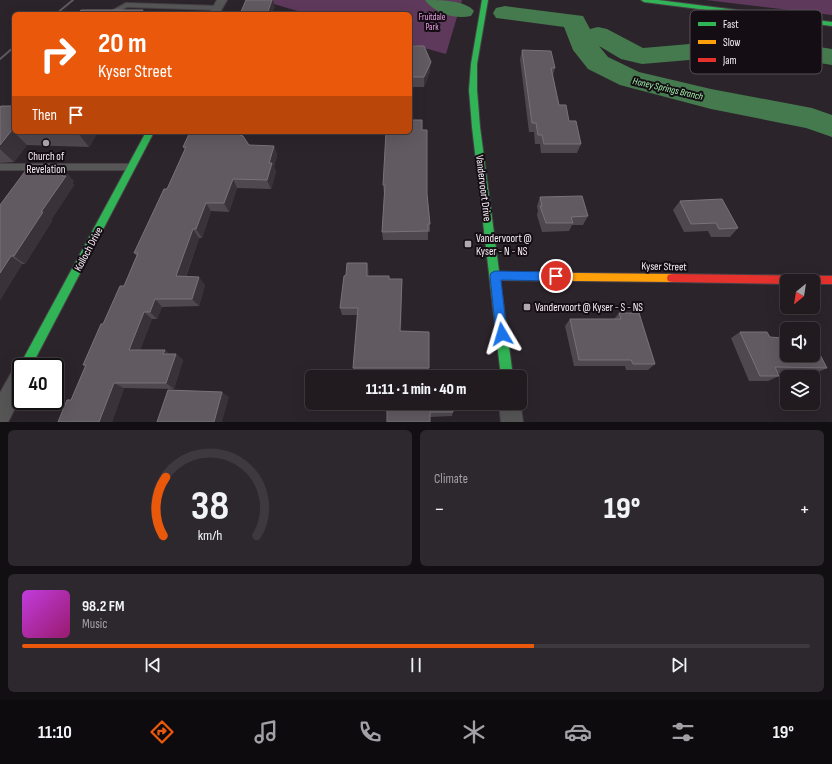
<!DOCTYPE html>
<meta charset="utf-8">
<style>
:root{--surface:#211b20;--page:#2d282d;--text:#f1f3f6;--muted:#a2a1a5;--line:#3e393e;--accent:#ea580c}
body{margin:0;font-family:"Sofia Sans Condensed",sans-serif;background:var(--page);color:var(--text);height:100vh;display:flex;flex-direction:column;font-size:15px;white-space:nowrap}
*{box-sizing:border-box;margin:0}
p{font-size:13px;color:var(--muted)}
.icon{flex:none;width:22px;height:22px;fill:none;stroke:currentColor;stroke-width:2;stroke-linecap:round;stroke-linejoin:round}
.map{position:relative;height:422px;overflow:hidden}
.panel{display:flex;flex-direction:column;gap:8px;padding:8px;background:#120f12;flex:1}
.panel>*{flex:none}
.guide{position:absolute;left:12px;top:12px;width:400px;height:122px;border-radius:6px;box-shadow:0 4px 16px #0002,0 0 0 1px var(--line);background:#ea580c;color:#fff;overflow:hidden}
.needle{width:26px;rotate:210deg}
.buttons{position:absolute;left:780px;top:274px;display:grid;gap:8px}
.buttons a{display:grid;place-items:center;width:40px;height:40px;border-radius:6px;background:var(--surface);box-shadow:0 4px 16px #0002,0 0 0 1px var(--line);font-size:20px}
.speed{position:absolute;left:12px;top:358px;display:flex;gap:8px;font-size:20px;font-weight:700;text-align:center}
.speed>*{display:grid;place-content:center;width:52px;height:52px;border-radius:50%;background:var(--surface);box-shadow:0 4px 16px #0002,0 0 0 1px var(--line);line-height:1}
.speed .limit{border:2px solid #111;border-radius:6px;background:#fff;color:#111}
.pin{position:absolute;display:grid;place-items:center;width:34px;height:34px;color:#fff;margin:-17px;border:2px solid #fff;border-radius:50%;box-shadow:0 1px 4px #0007}
.me{position:absolute;width:44px;margin:-22px;rotate:353deg;stroke-linejoin:round;filter:drop-shadow(0 0 3px #0008)}
.turn{display:flex;align-items:center;gap:14px;height:84px;padding:0 20px;font-size:18px}
.turn .icon{width:52px;height:52px;stroke-width:2.5}
.turn b{display:block;font-size:28px;line-height:34px}
.then{display:flex;align-items:center;height:38px;padding:0 20px;background:#0003;gap:8px;font-size:15px}
.big{font-size:30px;font-weight:800;line-height:1.1}
.panel .tile{flex:1;display:flex;flex-direction:column;justify-content:center;gap:6px;min-width:0;padding:0 14px;border-radius:6px;background:var(--page)}
.panel .dial{align-items:center;gap:0}
.dial svg{height:104px;overflow:visible;fill:none;stroke:var(--line);stroke-width:7;stroke-linecap:round;text-anchor:middle}
.dial text{fill:var(--text);stroke:none}
.song{display:flex;align-items:center;gap:12px}
.cover{width:48px;height:48px;border-radius:6px;background:linear-gradient(135deg,hsl(290 70% 55%),hsl(320 70% 35%))}
.played{height:4px;border-radius:2px;background:linear-gradient(90deg,var(--accent) 65%,var(--line) 65%)}
.keys{display:flex;justify-content:space-around;direction:ltr}
.heat{display:flex;justify-content:space-between;align-items:center;font-size:22px;direction:ltr}
.panel .tiles{flex:1;display:grid;gap:8px;grid-template-columns:1fr 1fr}
.tile:last-child{grid-column:span 2}
.trip{position:absolute;left:305px;top:370px;width:222px;height:40px;border-radius:6px;background:var(--surface);box-shadow:0 4px 16px #0002,0 0 0 1px var(--line);font-weight:800;line-height:40px;text-align:center}
.menu{display:flex;height:64px;justify-content:space-around;align-items:center;background:#0d0b0d;color:var(--muted)}
.menu .icon{width:28px;height:28px}
.menu .active{color:var(--accent)}
.menu b{font-size:18px;color:var(--text)}
.map>svg:first-child{display:block}
</style>
<div class="map">
<svg width="832" height="422" viewBox="0 0 832 422">
<rect width="100%" height="100%" fill="#2c242b"/>
<path fill="#5f395c" d="M260 0H462L446 54 410 44V14H308Z
M706 0H832V15Z"/>
<g fill="none" stroke-linecap="round" stroke-linejoin="round">
<path fill="#45794e" fill-rule="evenodd" d="M425 0C440 0 465 0 474 11L471 16C456 20 434 13 425 0Z
M505 6 583 16 590 29 598 27 607 29 643 48 736 40 782 41 832 49V65L782 57 736 56 642 64 621 59 599 46 608 57 639 72 711 89 812 108 832 115V137L806 128 711 109 620 85 588 69 573 50 564 27 496 18 493 13 496 8Z"/>
<g stroke="#484147" stroke-width="2">
<path id="lane" d="M126 3 217 6 220 8 217 10 127 7 113 14H106Z
M0 164H131L135 167 131 170H0Z"/>
</g>
<g stroke="#484147" stroke-width="2">
<path id="street" d="M217 0H227L219 14H209Z
M21 365 26 367H21V396L8 422H0V393L14 368Z
M520 402 523 422H501L499 403H520Z"/>
</g>
<g stroke="#484147" stroke-width="2">
<path id="fast" d="M482 0H488L477 64V90L480 127 513 377H501L472 127 469 90 471 64Z
M641 0H658L832 22V26L644 2Z
M146 132H154L31 367H21V371L19 367 21 363Z"/>
</g>
<g stroke="#484147" stroke-width="2">
<path id="slow" d="M495 272 672 274 676 275 677 278 676 281 672 282 495 280 491 279 490 276 491 273Z"/>
</g>
<g stroke="#484147" stroke-width="2">
<path id="jam" d="M672 274 832 276V284H813V281H787V284L672 282 668 281 667 278 668 275Z"/>
</g>
<use href="#lane" fill="#565656" fill-rule="evenodd"/>
<use href="#street" fill="#565656" fill-rule="evenodd"/>
<use href="#fast" fill="#30b455" fill-rule="evenodd"/>
<use href="#slow" fill="#ff9f0a" fill-rule="evenodd"/>
<use href="#jam" fill="#e5322d" fill-rule="evenodd"/>
<path stroke="#5f5c5e" stroke-width="2" d="M56 14 73 0
M0 59 14 47"/>
</g>
<path fill="#4f494f" d="M410 46 430 71 424 87H410Z
M522 50 555 68 553 75 559 105 569 121 581 144 577 153H541L540 144H535L534 132H529L520 59Z
M14 106V132H98L89 147 27 145 14 162 0 163V107Z
M190 132H236V133L249 145 274 146 277 155 274 167 276 172 271 189 237 188 229 212 211 211 202 238H199L186 277 205 285 199 306 162 307 157 319H152L140 350H165L169 354H176L183 360 174 389 124 388 112 422H58L71 400 85 366 83 365 124 286 137 256 134 253 167 189 185 150 183 147Z
M74 181 72 183 74 185 51 220 52 221 25 264H22L0 300V205Z
M383 185 427 194 430 224V232H428V240H383L382 232 384 194Z
M540 197 588 216 583 225H572L569 231 542 232 537 215 538 211 537 206Z
M680 201 738 228 730 237H711L708 231 684 232 673 210Z
M369 271 368 276H389L390 279H402V286L401 331 429 368V374H355L353 368 357 315H342L340 308Z
M619 313 655 364 648 370H626L625 366H574L565 326 570 319H614Z
M740 332 770 337 787 355 827 368 814 374 778 373 779 376 768 381H749L731 338Z
M387 404 453 412 452 416 430 417Z"/>
<path fill="#393239" d="M272 0H273L275 7 272 14H267Z
M143 10 145 14H141Z
M431 62 430 71 424 87V77Z
M12 130 27 145 14 162 0 149V145Z
M77 132H98L89 147Z
M274 146 277 155 274 167 276 172 271 189 267 180 269 163Z
M66 172 74 181 72 183 74 185 51 220 52 221 25 264 14 256Z
M233 179 237 188 229 212 224 203Z
M206 203 211 211 202 238 196 229Z
M193 229 199 238 183 284 176 276Z
M11 256 22 264 0 300V273Z
M367 263 369 271 368 283 367 276Z
M199 277 205 285 199 306 192 299Z
M402 279V286L401 338 400 331Z
M155 299 162 307 157 319 150 312Z
M144 312 152 319 138 356 129 350Z
M165 350 172 357 163 354Z
M176 354 183 360 174 389 166 383Z
M114 383 124 388 112 422H99Z
M222 392 229 397 222 422H214Z"/>
<path fill="#615a61" stroke="#797279" d="M246 0H272L267 14H240Z
M81 10H143L141 14H77Z
M410 46H424L431 62 424 77H410Z
M522 50 551 51 555 68H551L559 105H566L569 121H576L581 144H544L542 135H538L536 123H532Z
M1 106H14V130H12L0 145V107Z
M410 120H422V130H427V194L430 224H428V231L382 232 385 185H383L386 132H410Z
M190 132H232L243 136 249 145 274 146 269 163H272L267 180 233 179 224 203H206L196 229H193L176 276 199 277 192 299H155L150 312H144L129 350H165L163 354H176L166 383H114L99 422H58L67 400H71L86 365H83L101 324H103L120 286H124L138 253H134L164 189H167L186 147H183Z
M26 170 66 172 62 176H66L41 212H43L14 256H11L0 273V205Z
M582 196 588 216 571 217 573 223H546L540 206H542L540 197Z
M722 199 738 228 719 229 716 223 691 224 680 201Z
M347 263H367V276H389V279H402L400 331 429 332V368H353L358 308H340L344 276 346 275Z
M619 313H639L655 364H633L631 360H579L570 319H621Z
M740 332H767L770 337 783 338 787 345V355H813V347H816L827 368 775 367 779 376H760Z
M168 390 222 392 214 422H157Z
M427 403H453V412H430V422H387V404L426 405Z"/>
<path fill="#1a73e8" stroke="#114b97" d="M495 271 556 272 560 273 561 276 560 280 556 281 501 280 507 334 506 337 502 339 498 337 496 334 490 276 491 273Z"/>
<g fill="#b1a8b0" stroke="#140d13" stroke-width="1.5">
<circle cx="46" cy="143" r="4"/>
<rect x="464" y="240" width="8" height="8" rx="2"/>
<rect x="523" y="303" width="8" height="8" rx="2"/>
</g>
<g text-anchor="middle" stroke-width="4" stroke-linejoin="round" paint-order="stroke">
<g font-size="9" fill="#eca0e6" stroke="#140d13">
<text x="432" y="20">Fruitdale<tspan x="432" dy="10">Park</tspan></text>
</g>
<g font-size="10" font-style="italic" fill="#a0f3ab" stroke="#140d13">
<text transform="translate(668 88) rotate(13)" y="4">Honey Springs Branch</text>
</g>
<g font-size="11" fill="#f9eff8" stroke="#140d13" text-anchor="start">
<text x="46" y="160" text-anchor="middle">Church of<tspan x="46" dy="13">Revelation</tspan></text>
<text x="476" y="242">Vandervoort @<tspan x="476" dy="13">Kyser - N - NS</tspan></text>
<text x="535" y="311">Vandervoort @ Kyser - S - NS</text>
</g>
<g font-size="11" fill="#f9eff8" stroke="#140d13">
<text transform="translate(484 188) rotate(83)" y="4">Vandervoort Drive</text>
<text transform="translate(88 249) rotate(-62)" y="4">Kolloch Drive</text>
<text transform="translate(664 266) rotate(1)" y="4">Kyser Street</text>
</g>
</g>
<rect x="690" y="10" width="132" height="64" rx="6" fill="#140d13" stroke="#595158" stroke-width="1"/>
<rect x="698" y="22" width="18" height="4" fill="#30b455"/>
<rect x="698" y="40" width="18" height="4" fill="#ff9f0a"/>
<rect x="698" y="58" width="18" height="4" fill="#e5322d"/>
<g font-size="11" fill="#f9eff8">
<text x="723" y="28">Fast</text>
<text x="723" y="46">Slow</text>
<text x="723" y="64">Jam</text>
</g>
</svg>
<div class="buttons">
<a><svg class="needle" viewBox="-14 -14 28 28"><path d="M0-13l5 13h-10z" fill="#e53935"/><path d="M0 13l5-13h-10z" fill="#a2a1a5"/></svg></a>
<a><svg class="icon" aria-label="sound" viewBox="0 0 24 24"><path d="M4 9h4l5-4v14l-5-4H4zM17 9q2 3 0 6"/></svg></a>
<a><svg class="icon" aria-label="layers" viewBox="0 0 24 24"><path d="M12 4l9 5-9 5-9-5zM3 14l9 5 9-5"/></svg></a>
</div>
<div class="speed"><div class="limit">40</div></div>
<div class="pin" style="left:556px;top:276px;background:#d93025"><svg class="icon" aria-label="arrive" viewBox="0 0 24 24"><path d="M6 21V4h12l-3 4 3 4H6"/></svg></div>
<svg class="me" style="left:502px;top:334px" viewBox="-20 -20 40 40"><path d="M0-17L14 15 0 8-14 15z" fill="#1a73e8" stroke="#fff" stroke-width="4"/></svg>
<div class="trip">11:11 · 1 min · 40 m</div>
<div class="guide">
<div class="turn"><svg class="icon" aria-label="right" viewBox="0 0 24 24"><path d="M7 20v-9h11M14 6l5 5-5 5"/></svg><div><b>20 m</b>Kyser Street</div></div>
<div class="then">Then<svg class="icon" aria-label="arrive" viewBox="0 0 24 24"><path d="M6 21V4h12l-3 4 3 4H6"/></svg></div>
</div>
</div>
<section class="panel">
<div class="tiles">
<div class="tile dial"><svg viewBox="0 0 100 80">
<path d="M14 69A42 42 0 1 1 86 69"/>
<path d="M14 69A42 42 0 0 1 16 24" stroke="#ea580c"/>
<text x="50" y="56" font-size="32" font-weight="700">38</text>
<text x="50" y="72" font-size="11">km/h</text>
</svg></div>
<div class="tile"><p>Climate</p>
<div class="heat"><a>−</a><b class="big">19°</b><a>+</a></div>
</div>
<div class="tile">
<div class="song"><i class="cover"></i><div><b>98.2 FM</b><p>Music</p></div></div>
<div class="played"></div>
<div class="keys"><svg class="icon" aria-label="previous" viewBox="0 0 24 24"><path d="M18 5L8 12l10 7zM5 5v14"/></svg><svg class="icon" aria-label="pause" viewBox="0 0 24 24"><path d="M8 5v14M16 5v14"/></svg><svg class="icon" aria-label="next" viewBox="0 0 24 24"><path d="M6 5l10 7-10 7zM19 5v14"/></svg></div>
</div>
</div>
</section>
<nav class="menu">
<b>11:10</b>
<svg class="icon active" aria-label="directions" viewBox="0 0 24 24"><path d="M12 3l9 9-9 9-9-9zM9 14v-3h6M13 9l2 2-2 2"/></svg>
<svg class="icon" aria-label="music" viewBox="0 0 24 24"><path d="M9 18V5l10-2v13"/><circle cx="6" cy="18" r="3"/><circle cx="16" cy="16" r="3"/></svg>
<svg class="icon" aria-label="phone" viewBox="0 0 24 24"><path d="M5 4h4l2 5-3 2q2 4 5 5l2-3 5 2v4C11 20 4 13 5 4z"/></svg>
<svg class="icon" aria-label="climate" viewBox="0 0 24 24"><path d="M12 3v18M4 7l16 10M4 17L20 7"/></svg>
<svg class="icon" aria-label="car" viewBox="0 0 24 24"><path d="M5 17H2v-5l4-1 3-4h7l3 4 3 1v5h-3M9 17h6M6 11h13"/><circle cx="7" cy="17" r="2"/><circle cx="17" cy="17" r="2"/></svg>
<svg class="icon" aria-label="filters" viewBox="0 0 24 24"><path d="M4 7h16M4 17h16"/><circle cx="9" cy="7" r="2"/><circle cx="15" cy="17" r="2"/></svg>
<b>19°</b>
</nav>
